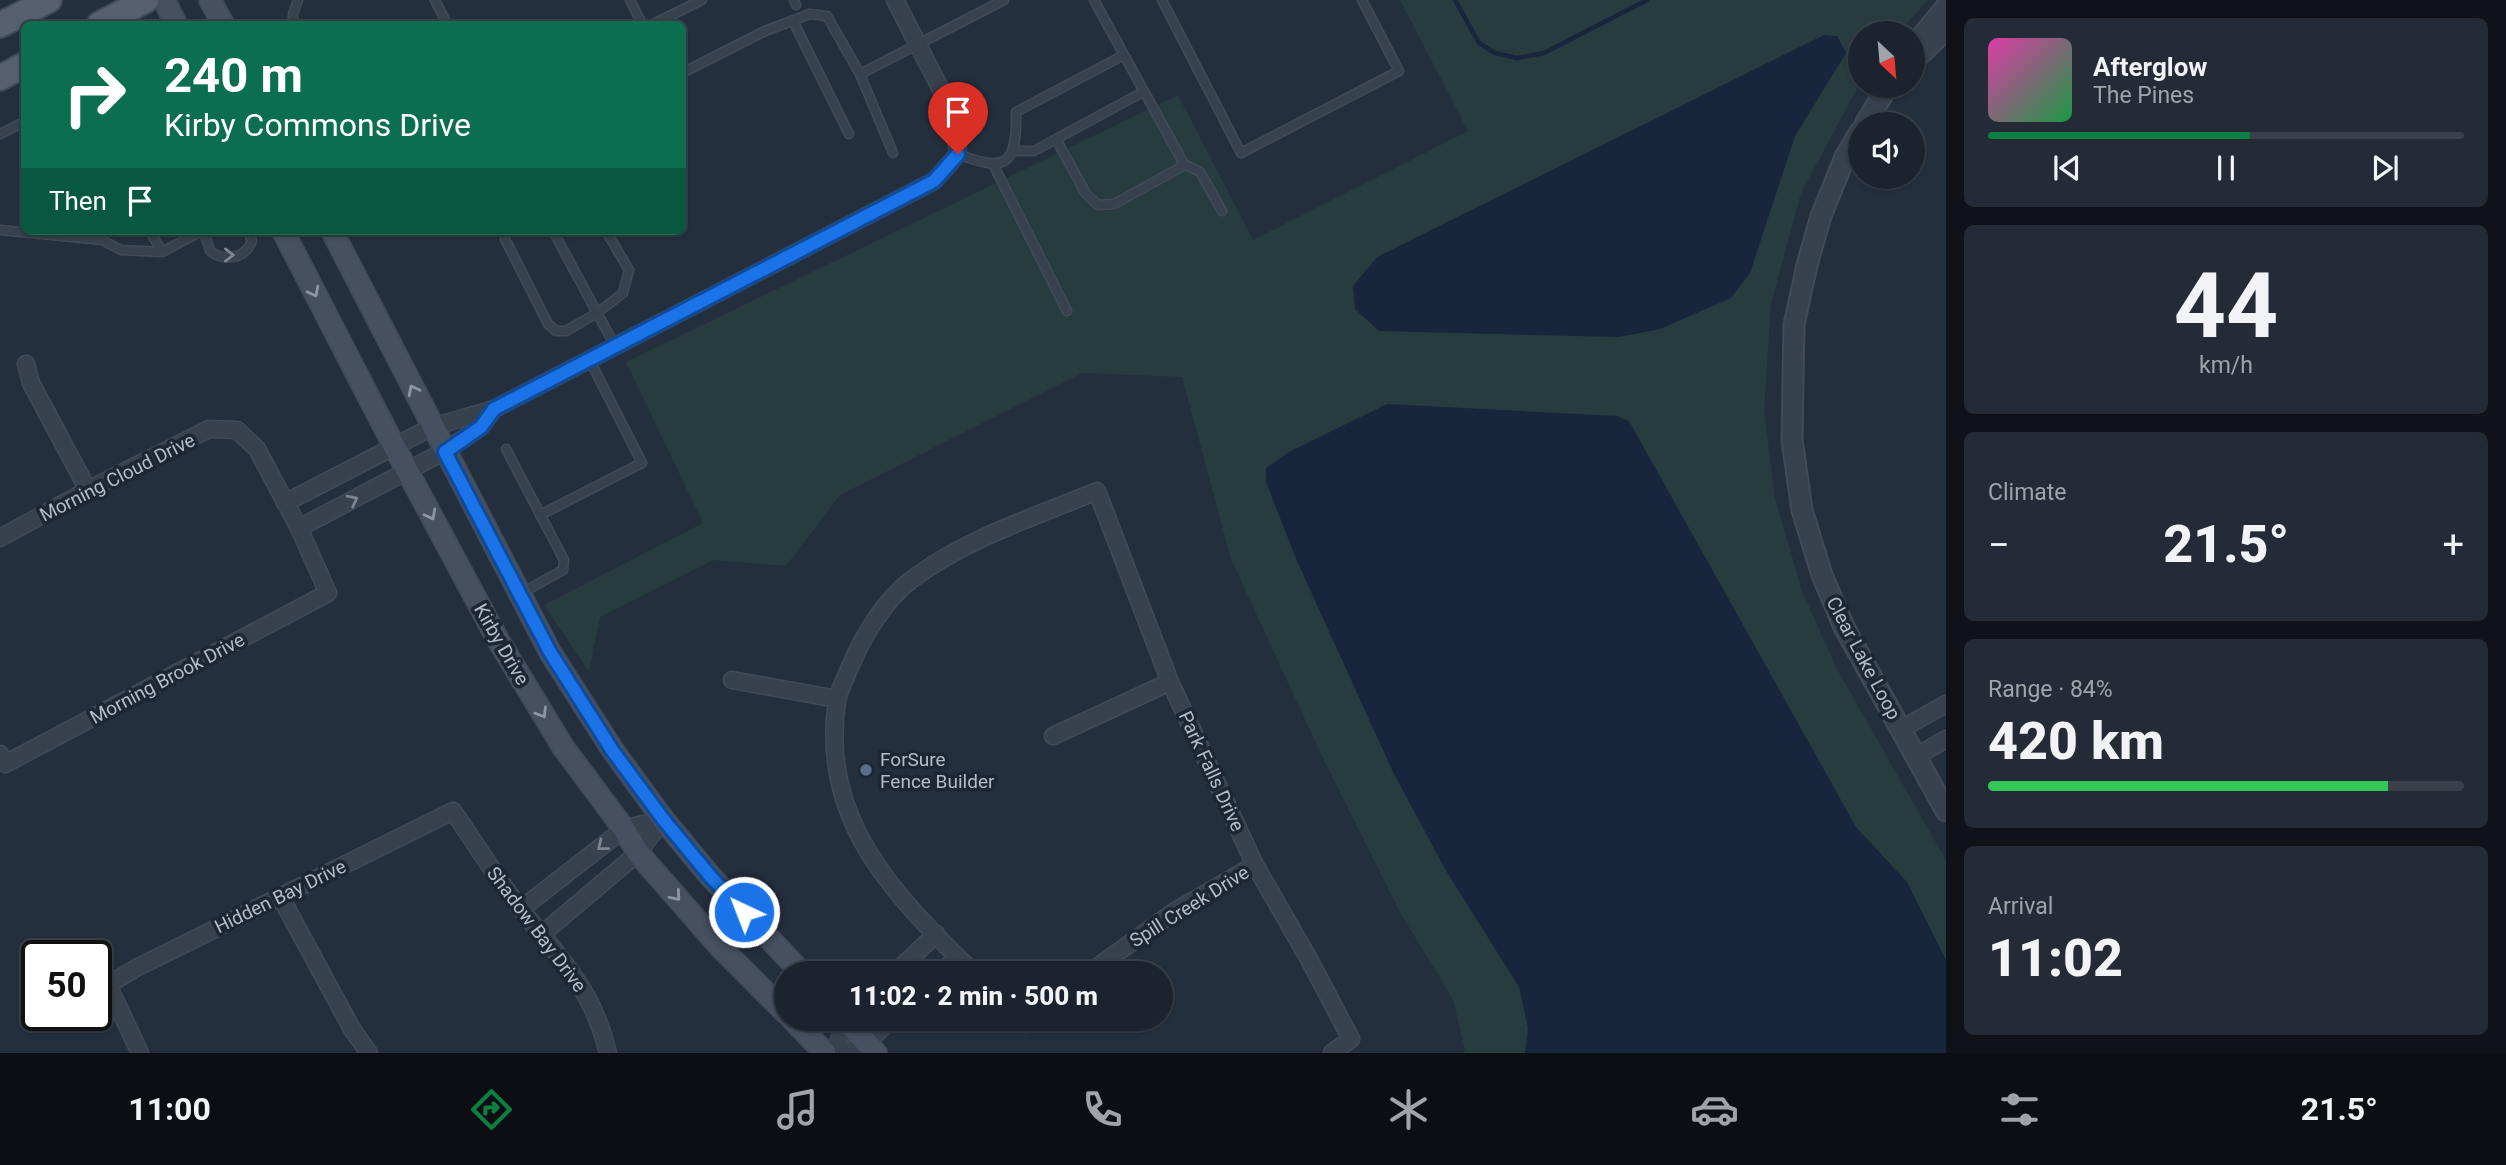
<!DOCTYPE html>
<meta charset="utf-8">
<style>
:root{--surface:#1b232e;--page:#242b36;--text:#f1f3f6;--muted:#a0a4aa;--line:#39404a;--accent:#0b8043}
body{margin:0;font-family:Roboto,sans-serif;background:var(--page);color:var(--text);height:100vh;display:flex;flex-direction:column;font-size:26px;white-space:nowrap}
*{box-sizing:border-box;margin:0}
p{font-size:23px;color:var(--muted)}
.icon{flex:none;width:38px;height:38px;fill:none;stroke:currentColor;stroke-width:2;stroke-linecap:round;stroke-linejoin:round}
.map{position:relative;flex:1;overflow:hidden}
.details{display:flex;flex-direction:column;gap:18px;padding:18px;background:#0f1319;width:560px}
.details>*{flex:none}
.hud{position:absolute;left:21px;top:21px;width:665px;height:214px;border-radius:10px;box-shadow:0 2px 5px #0004,0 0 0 2px var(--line);background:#0b6e4f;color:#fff;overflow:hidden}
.needle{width:46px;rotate:154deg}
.buttons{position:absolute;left:1848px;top:21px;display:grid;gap:14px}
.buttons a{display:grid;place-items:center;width:77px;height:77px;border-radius:50%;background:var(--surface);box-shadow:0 2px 5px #0004,0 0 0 2px var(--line);font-size:35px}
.speed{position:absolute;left:21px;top:940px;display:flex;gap:14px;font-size:35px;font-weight:700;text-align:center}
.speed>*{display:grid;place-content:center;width:91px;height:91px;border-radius:50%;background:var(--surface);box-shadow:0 2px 5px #0004,0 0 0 2px var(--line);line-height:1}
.speed .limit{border:4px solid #111;border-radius:10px;background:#fff;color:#111}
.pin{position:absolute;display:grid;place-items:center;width:60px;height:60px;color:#fff;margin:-72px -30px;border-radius:50% 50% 50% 0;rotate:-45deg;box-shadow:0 0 7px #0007}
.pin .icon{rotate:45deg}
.me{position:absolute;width:77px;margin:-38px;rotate:317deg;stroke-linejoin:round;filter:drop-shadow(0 0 5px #0008)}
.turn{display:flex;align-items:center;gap:24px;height:147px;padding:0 28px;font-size:32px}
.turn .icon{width:91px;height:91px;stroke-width:2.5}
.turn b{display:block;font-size:49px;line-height:60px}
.then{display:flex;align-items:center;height:66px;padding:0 28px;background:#0003;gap:14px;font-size:26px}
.big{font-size:52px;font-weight:800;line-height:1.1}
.details .card{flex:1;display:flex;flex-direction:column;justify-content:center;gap:10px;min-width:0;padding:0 24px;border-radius:10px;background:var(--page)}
.details .dial{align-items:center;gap:0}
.dial b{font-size:91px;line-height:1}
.song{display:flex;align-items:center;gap:21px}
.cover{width:84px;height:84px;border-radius:10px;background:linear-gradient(135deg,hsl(320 70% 55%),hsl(140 70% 35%))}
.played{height:7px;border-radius:4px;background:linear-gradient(90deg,var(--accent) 55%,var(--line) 55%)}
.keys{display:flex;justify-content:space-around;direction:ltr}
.heat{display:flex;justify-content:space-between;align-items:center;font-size:38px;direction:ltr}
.charge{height:10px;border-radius:5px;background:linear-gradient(90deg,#34c759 84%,var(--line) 0)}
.trip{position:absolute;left:774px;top:961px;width:399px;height:70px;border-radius:35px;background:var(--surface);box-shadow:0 2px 5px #0004,0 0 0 2px var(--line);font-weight:800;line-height:70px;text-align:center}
.menu{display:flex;height:112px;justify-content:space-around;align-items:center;background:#0b0e12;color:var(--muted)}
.menu .icon{width:49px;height:49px}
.menu .current{color:var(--accent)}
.menu b{font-size:32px;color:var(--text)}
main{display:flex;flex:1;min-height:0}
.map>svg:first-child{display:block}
</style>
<main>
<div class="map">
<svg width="1946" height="1053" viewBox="0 0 1946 1053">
<rect width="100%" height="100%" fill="#242f3e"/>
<path fill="#263c3f" d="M1400 0H1928L1898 33H1860V83L1801 193 1771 304 1764 410 1775 498 1802 591 1837 669 1946 860V1053H1464L1465 1050 1453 999 1401 914 1319 750 1231 559 1182 377 1082 373 840 495 786 566 713 560 600 617 589 672 544 605 703 523 626 362 1178 95 1253 240 1468 131Z"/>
<path fill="#17263c" d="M1824 35 1837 36 1846 53 1795 136 1750 273 1731 298 1660 329 1619 337 1379 331 1355 309 1353 286 1377 257Z
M1387 404 1617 416 1629 421 1856 827 1907 882 1946 960V1053H1525L1528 1028 1519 987 1445 869 1393 772 1297 561 1266 482V468L1289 452Z"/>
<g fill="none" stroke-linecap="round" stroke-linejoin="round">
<path stroke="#17263c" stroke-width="4.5" d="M1455 0 1479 43 1495 53 1517 58 1544 53 1647 0"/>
<g stroke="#414a57" stroke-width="11">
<path id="service" d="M435 0 447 24
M630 0 642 24
M794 0 796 5
M1162 0 1241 153 1399 71 1362 0
M793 21 849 134
M293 24V14L298 0
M653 24 702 0
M1124 55 1184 164 1200 172 1222 211
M682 73 765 31 810 14 827 16 860 74 1004 0
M860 74 893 153
M0 134 24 122
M1056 139 1143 92
M1014 151H1034L1056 139 1086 194 1098 205 1114 204 1185 165
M958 154C1008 174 1017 163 1016 112L1124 55 1094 0
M993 164 1067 311
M0 230 102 240 121 250 162 252 202 231
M150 231 162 252
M204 231 210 251C224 262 245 259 252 241L248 231
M504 231 505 239 548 324 556 331H566L597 313 623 293 629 270 606 231
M553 231 615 346
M506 449 564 560 563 570 522 593
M540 515 642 463 589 359"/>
</g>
<g stroke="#414a57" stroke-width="19">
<path id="minor" d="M26 364 31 383 88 490
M285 503 432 427 494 409 934 181 958 154 954 115 895 0
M299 528 445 451 481 427 494 409
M0 538 88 490 209 429 237 430 257 449 299 528 328 593 5 764 0 754
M732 680 837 699
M1901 729 1946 704
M1053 736 1170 682
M1917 756 1946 739
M280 896 352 1029 369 1053
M521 909 624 829 663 819
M542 934 638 853 663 819
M895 973 936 934
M941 973 957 957
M974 973C895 896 819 821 837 701 839 690 846 677 850 667 863 636 884 601 911 580 965 539 1034 517 1097 491L1170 682 1255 865 1310 961 1351 1039 1332 1053
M1089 973 1175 911 1255 865
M1020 1018 1026 1024 1033 1018
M140 1053 108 985 136 968 453 811C475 843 496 877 520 908 559 957 593 989 608 1053
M835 1053 846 1018
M848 1053 866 1043 893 1018"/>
</g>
<g stroke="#414a57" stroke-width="23">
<path id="tertiary" d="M1913 47 1946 7
M1913 61 1946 30
M1865 124 1888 86
M1860 132 1845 157 1821 216 1807 265 1794 325 1792 440 1802 510 1822 575 1844 627 1946 811"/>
</g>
<g stroke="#414a57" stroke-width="24">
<path id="secondary" d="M164 0 176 24
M210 0 223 24
M283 231 394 446 498 640 563 747 624 829 638 853 721 948 786 1013
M332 231 550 652 612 749 663 819 710 876 802 973
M791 1018 825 1053
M844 1018 876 1053"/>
</g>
<g stroke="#414a57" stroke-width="28">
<path id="primary" d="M100 24 146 0
M0 25 49 0
M0 78 24 65"/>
</g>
<use href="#service" stroke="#38414e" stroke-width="8"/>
<use href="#minor" stroke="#38414e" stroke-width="16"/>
<use href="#tertiary" stroke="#38414e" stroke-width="19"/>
<use href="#secondary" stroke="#465061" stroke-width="21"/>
<use href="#primary" stroke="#56606e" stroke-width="24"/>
</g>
<defs><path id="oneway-chevron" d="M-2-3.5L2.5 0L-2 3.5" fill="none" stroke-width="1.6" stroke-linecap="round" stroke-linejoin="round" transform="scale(1.75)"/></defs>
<g stroke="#7c8592">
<use href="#oneway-chevron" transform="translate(229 255)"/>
<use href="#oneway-chevron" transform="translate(353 500) rotate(-27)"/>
<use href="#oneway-chevron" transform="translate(602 846) rotate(142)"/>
</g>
<g stroke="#8e96a5">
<use href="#oneway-chevron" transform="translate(314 292) rotate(63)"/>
<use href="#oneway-chevron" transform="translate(413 390) rotate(-117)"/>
<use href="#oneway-chevron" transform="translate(431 515) rotate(62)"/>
<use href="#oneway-chevron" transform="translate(542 713) rotate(59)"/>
<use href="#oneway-chevron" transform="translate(676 896) rotate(49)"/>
</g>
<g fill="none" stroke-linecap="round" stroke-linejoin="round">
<g stroke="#114b97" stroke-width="18">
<path id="route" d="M744 912 710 876 663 819 612 750 550 652 445 452 481 427 494 409 934 181 958 154"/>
</g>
<use href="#route" stroke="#1a73e8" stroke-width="12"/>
</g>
<circle fill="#5c6f8a" stroke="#1d2633" stroke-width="2.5" cx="866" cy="770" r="7"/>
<g text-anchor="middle" stroke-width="7" stroke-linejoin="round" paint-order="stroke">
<g font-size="19" fill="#b4bcc9" stroke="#1d2633">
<text transform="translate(117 477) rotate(-27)" y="7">Morning Cloud Drive</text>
<text transform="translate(502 644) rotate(60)" y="7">Kirby Drive</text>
<text transform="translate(1864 658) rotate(62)" y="7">Clear Lake Loop</text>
<text transform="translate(167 678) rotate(-28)" y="7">Morning Brook Drive</text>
<text transform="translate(1212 771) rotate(65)" y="7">Park Falls Drive</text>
<text transform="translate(280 896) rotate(-26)" y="7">Hidden Bay Drive</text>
<text transform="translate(1189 906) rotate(-32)" y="7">Spill Creek Drive</text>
<text transform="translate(537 929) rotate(53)" y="7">Shadow Bay Drive</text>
</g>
<g font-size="19" fill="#b4bcc9" stroke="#1d2633" text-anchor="start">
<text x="880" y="766">ForSure<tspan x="880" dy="22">Fence Builder</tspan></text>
</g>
</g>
</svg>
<div class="buttons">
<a><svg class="needle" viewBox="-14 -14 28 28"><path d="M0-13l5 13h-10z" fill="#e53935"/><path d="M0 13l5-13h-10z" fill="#a0a4aa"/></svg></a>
<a><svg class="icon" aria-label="sound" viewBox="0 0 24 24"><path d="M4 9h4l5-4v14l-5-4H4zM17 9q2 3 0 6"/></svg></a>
</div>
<div class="speed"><div class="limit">50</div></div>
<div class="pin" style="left:958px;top:154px;background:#d93025"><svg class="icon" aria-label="arrive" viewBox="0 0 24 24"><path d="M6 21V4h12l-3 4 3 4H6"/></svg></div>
<svg class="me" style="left:744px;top:912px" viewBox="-20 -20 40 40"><circle r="17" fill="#1a73e8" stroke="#fff" stroke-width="3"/><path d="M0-11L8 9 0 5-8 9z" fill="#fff"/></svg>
<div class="trip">11:02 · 2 min · 500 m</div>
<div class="hud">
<div class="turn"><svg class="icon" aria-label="right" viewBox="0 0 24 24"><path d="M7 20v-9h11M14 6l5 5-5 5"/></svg><div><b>240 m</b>Kirby Commons Drive</div></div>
<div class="then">Then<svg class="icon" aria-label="arrive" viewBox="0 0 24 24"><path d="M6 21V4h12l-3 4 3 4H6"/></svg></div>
</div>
</div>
<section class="details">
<div class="card">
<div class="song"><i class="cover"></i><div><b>Afterglow</b><p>The Pines</p></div></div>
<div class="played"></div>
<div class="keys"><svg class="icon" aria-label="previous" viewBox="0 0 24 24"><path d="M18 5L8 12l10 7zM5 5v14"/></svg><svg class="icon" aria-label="pause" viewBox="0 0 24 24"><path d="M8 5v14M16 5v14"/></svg><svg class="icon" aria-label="next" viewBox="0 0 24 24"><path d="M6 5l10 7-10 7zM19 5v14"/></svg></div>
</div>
<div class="card dial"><b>44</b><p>km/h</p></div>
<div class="card"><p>Climate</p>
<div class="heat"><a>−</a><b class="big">21.5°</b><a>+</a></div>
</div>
<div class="card"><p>Range · 84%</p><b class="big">420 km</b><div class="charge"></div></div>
<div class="card"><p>Arrival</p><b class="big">11:02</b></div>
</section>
</main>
<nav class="menu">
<b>11:00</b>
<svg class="icon current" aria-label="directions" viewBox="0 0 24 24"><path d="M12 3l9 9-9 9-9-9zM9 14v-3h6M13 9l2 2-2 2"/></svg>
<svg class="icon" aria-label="music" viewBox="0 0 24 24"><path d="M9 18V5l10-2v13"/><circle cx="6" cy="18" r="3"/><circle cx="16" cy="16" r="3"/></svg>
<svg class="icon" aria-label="phone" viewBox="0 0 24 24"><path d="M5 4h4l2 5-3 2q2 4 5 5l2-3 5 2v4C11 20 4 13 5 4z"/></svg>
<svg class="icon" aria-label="climate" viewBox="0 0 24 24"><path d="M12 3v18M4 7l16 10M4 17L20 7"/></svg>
<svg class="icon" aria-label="car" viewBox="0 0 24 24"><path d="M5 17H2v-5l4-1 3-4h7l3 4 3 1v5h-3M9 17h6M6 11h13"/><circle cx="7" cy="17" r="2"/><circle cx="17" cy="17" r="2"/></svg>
<svg class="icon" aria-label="filters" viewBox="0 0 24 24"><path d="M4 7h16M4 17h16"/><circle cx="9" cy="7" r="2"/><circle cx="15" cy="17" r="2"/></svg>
<b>21.5°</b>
</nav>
